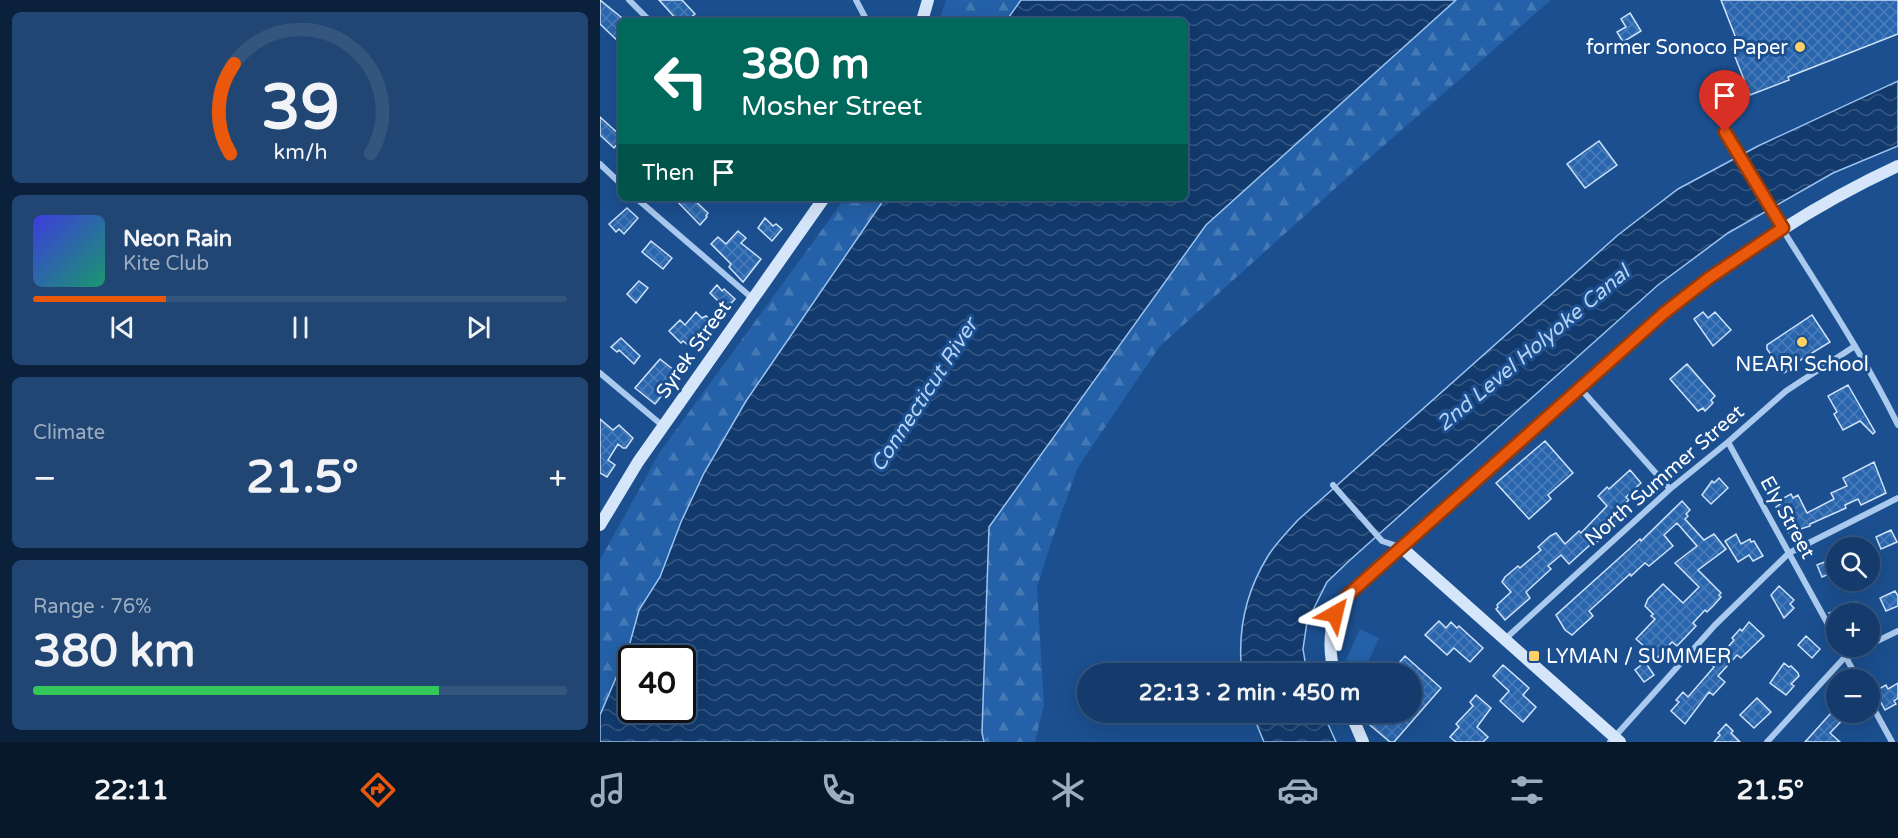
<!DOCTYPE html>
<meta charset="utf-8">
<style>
:root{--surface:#143b6b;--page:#214673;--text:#f1f3f6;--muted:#9dadc1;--line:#33557e;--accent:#ea580c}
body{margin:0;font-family:"Varela Round",sans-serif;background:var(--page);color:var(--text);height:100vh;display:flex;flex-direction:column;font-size:22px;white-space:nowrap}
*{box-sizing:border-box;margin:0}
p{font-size:20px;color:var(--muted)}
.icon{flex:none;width:33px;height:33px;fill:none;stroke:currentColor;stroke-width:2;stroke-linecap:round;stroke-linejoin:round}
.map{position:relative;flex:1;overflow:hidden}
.panel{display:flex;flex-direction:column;gap:12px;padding:12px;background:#0b203b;width:600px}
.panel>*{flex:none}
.top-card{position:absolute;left:18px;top:18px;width:570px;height:183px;border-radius:9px;box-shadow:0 6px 24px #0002,0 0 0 2px var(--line);background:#00695c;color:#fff;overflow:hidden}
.tools{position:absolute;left:1226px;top:537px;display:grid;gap:12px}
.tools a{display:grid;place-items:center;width:54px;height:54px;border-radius:50%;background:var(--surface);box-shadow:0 6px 24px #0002,0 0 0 2px var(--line);font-size:30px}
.speed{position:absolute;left:18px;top:645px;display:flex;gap:12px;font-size:30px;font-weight:700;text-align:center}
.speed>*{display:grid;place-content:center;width:78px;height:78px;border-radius:50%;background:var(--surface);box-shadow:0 6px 24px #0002,0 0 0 2px var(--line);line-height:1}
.speed .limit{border:3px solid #111;border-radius:9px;background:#fff;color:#111}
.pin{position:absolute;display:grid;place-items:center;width:51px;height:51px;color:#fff;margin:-62px -26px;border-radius:50% 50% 50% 0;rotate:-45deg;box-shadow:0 0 6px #0007}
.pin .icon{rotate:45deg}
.me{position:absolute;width:66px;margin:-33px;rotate:37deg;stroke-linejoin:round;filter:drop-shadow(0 0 4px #0008)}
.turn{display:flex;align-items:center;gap:21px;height:126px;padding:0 24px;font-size:27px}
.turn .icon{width:78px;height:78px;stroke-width:2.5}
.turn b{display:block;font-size:42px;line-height:51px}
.then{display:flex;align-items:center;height:57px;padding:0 24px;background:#0003;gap:12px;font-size:22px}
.big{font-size:45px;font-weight:700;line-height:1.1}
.panel .tile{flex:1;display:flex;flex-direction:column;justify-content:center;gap:9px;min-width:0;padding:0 21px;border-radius:9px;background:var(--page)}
.panel .dial{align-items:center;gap:0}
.dial svg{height:156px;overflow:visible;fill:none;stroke:var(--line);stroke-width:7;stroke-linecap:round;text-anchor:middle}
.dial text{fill:var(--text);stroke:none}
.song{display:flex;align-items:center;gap:18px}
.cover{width:72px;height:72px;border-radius:9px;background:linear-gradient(135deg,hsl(240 70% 55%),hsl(160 70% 35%))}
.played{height:6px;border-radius:3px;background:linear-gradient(90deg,var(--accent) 25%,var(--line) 25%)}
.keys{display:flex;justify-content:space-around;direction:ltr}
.heat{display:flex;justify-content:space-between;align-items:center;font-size:33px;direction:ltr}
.charge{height:9px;border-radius:4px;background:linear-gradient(90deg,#34c759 76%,var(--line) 0)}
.trip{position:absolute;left:477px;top:663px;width:345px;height:60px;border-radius:30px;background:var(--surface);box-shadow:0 6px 24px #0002,0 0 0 2px var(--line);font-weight:700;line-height:60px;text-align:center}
.menu{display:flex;height:96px;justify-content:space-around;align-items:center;background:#08182b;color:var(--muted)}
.menu .icon{width:42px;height:42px}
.menu .active{color:var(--accent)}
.menu b{font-size:27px;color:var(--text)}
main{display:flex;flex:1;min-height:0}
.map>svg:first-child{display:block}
</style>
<main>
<section class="panel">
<div class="tile dial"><svg viewBox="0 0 100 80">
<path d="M14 69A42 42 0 1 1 86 69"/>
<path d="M14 69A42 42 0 0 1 16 23" stroke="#ea580c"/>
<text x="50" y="56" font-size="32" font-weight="700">39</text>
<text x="50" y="72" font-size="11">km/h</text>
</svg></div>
<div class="tile">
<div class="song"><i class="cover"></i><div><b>Neon Rain</b><p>Kite Club</p></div></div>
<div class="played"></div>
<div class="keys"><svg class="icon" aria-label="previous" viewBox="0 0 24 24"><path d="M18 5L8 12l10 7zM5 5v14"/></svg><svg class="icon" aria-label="pause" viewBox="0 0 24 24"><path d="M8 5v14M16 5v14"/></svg><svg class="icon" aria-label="next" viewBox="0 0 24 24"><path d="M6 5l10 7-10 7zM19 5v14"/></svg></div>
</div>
<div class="tile"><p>Climate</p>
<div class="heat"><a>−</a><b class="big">21.5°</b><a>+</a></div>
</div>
<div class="tile"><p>Range · 76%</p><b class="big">380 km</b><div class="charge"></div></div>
</section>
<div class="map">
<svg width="1298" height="742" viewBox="0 0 1298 742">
<defs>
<pattern id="forest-firs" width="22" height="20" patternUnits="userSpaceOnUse" patternTransform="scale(1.5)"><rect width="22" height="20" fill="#2461a8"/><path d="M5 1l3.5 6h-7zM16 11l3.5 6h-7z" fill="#4579b5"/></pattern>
<pattern id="water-waves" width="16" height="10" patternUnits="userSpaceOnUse" patternTransform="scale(1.5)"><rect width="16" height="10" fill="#123a6d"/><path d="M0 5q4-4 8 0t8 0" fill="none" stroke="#365883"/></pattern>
<pattern id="building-cross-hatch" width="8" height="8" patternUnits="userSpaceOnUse" patternTransform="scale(1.5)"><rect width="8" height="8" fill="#2a66ad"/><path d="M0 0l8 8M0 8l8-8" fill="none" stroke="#4a7db9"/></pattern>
</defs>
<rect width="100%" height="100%" fill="#1b4f8f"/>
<path fill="url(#forest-firs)" d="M346 0H421L406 21H339Z
M856 0H951L758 168 560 346 478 467 453 537 437 587 444 705 435 742H384L382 733 389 527 606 225Z
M245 198H285L146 401 104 472 81 522 60 577 39 610 28 650 0 715V560L60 452Z"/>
<path fill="#2461a8" d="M760 629 779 638 765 669 746 660Z"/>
<path fill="url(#water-waves)" stroke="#9cc4f0" stroke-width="1.5" fill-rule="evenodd" d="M421 0H856L606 225 389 527 382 733 384 742H0V715L28 650 39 610 60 577 81 522 104 473 146 401 285 198H585V21H406ZM32 658H82V710H32Z
M1298 81V146L1233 173 1128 233 1058 285 750 560 727 582 707 622 703 649 707 673 642 674C637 631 645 593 668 556 676 543 688 531 698 520L1018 235 1078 189 1158 146Z
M652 713H723L736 742H664Z"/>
<path fill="url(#building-cross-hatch)" stroke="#cfe3fa" stroke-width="1.5" d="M0 0 21 17V44L0 24Z
M59 0H82L95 14 87 21H78Z
M1121 0H1298V34L1188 77 1189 80 1150 95 1132 49 1139 46Z
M1030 13 1041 31 1023 42 1017 32 1026 27 1021 19Z
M0 117 21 136V140L14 148 0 135Z
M999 141 1017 165 985 188 967 164Z
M74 198H92L108 213 106 216 107 217 100 225Z
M27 208 38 218 24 234 19 229 16 232 9 224Z
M165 218 173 226 176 224 182 229 172 241 158 228Z
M138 231 146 238 141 243 161 259 143 282 129 267 131 264 111 244 118 237 126 244Z
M51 241 72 258 63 269 42 252Z
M39 281 48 288 36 303 27 294Z
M117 285 122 291 124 289 135 299 126 309 110 293Z
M96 312 102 318 106 316 117 325 110 333 104 328 88 345 83 341 81 343 69 331 80 320 85 325Z
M1103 312 1108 318 1115 312 1131 330 1113 346 1094 319Z
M1212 315 1230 342 1194 364 1195 366 1184 373 1167 349V345Z
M21 338 40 356 34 364 19 350 17 352 11 347Z
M60 359 79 374 55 404 35 388Z
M1087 364 1115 396 1111 400 1113 403 1105 411 1103 408 1098 411 1070 379Z
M1248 385 1275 432 1273 434 1260 421 1243 430 1234 414 1237 412 1228 396Z
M0 419 13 430 19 425 33 438 26 448H23L18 444 8 460 15 465 7 477 0 473Z
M945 441 973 473 948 495 951 499 929 519 896 483Z
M1274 462 1286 493 1261 505 1258 499 1245 505 1246 508 1210 524V526L1197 530 1196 535 1189 533 1176 507 1180 504 1178 501 1191 494 1193 498 1198 495 1207 513 1234 499 1231 493 1247 486 1243 478Z
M1030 470 1041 483 1026 497 1029 500 1022 506 1027 511 1005 532 1007 534 1003 537 992 546 991 544 969 564 961 555 948 566 951 569 926 592 930 598 905 620 896 609 898 607 897 605 911 592 902 582 905 577 918 566 920 568 941 550 938 547 950 536 956 533 965 544 979 531 981 533 1007 506 998 496 1007 487 1009 489Z
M1119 478 1128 488 1111 504 1102 495 1112 481 1114 483Z
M1082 501 1090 510 1086 514 1088 516 1085 519 1104 540 1114 534 1126 549 1098 570 1121 593 1119 595 1121 597 1114 605 1107 612 1105 610 1093 623 1096 626 1077 646 1072 642 1057 658 1036 639 1055 619 1051 616 1053 614 1045 606 1048 599 1063 584 1083 603 1099 587 1075 563 1097 546 1077 523 1064 535 1073 546 1049 566 1045 563 1031 576 1030 574 989 611 993 616 972 635 965 630 956 615 1027 551 1040 539 1041 541Z
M1291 530 1297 542 1281 549 1276 537Z
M1136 534 1141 544 1150 539 1151 542 1154 541 1163 556 1153 561 1149 555 1138 562 1125 541Z
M1232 559 1236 571 1222 577 1217 565Z
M1179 586 1194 600 1190 604 1194 608 1184 618 1171 595Z
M1295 591 1298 596V606L1286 611 1280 598Z
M1256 602 1262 614H1230L1229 613Z
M839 621 846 628 851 622 857 628 859 626 883 648 870 662 854 648 847 655 825 635Z
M1149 622 1164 636 1141 658 1137 655 1118 676 1125 682 1113 695 1109 692 1085 724 1071 711 1079 702 1076 700 1083 692 1088 697 1114 667 1108 661 1117 652 1121 655 1134 640 1132 638 1140 629 1142 631Z
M1206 636 1220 649 1212 658 1198 645Z
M805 656 841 688 794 742H790L770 725 768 718 771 712H812V674H789Z
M1045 662 1054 675 1044 682 1035 670Z
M1184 663 1189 667 1191 666 1198 673 1199 676 1191 684 1194 686 1186 695 1170 683Z
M903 665 929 688 923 695 936 707 923 722 900 701 909 691 893 676Z
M1298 683V698L1294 701 1296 704 1285 710 1275 691 1286 685 1288 689Z
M876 695 891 708 877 727 888 737 883 742H856L850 737 859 727 856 724 873 706 870 702Z
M1157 698 1171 712 1154 728 1140 715Z
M1232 712H1250L1230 733 1240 742H1205Z
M1126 724 1133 731 1131 733 1140 742H1114L1120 735 1118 733Z"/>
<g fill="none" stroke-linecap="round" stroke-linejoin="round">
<path stroke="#a9c9ee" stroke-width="6" d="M29 0 50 21
M256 0 267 21
M1125 132C1179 232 1248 323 1298 425
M0 164 21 184
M36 198 152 298
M0 373 63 426
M979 387 1070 489
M1128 442 1236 639
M733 485 782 541 800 547
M904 640 1070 489 1128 442 1186 391 1255 346
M1269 645 1298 631
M1240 646 1258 680
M1269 700 1292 742
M1010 742 1115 625 1189 553 1298 498
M1167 742 1245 657 1267 646"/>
<path stroke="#d6e6fa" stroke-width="12" d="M322 21 328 0
M0 525 38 462 224 198
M801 547 1020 742
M735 674C729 656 729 633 735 615 744 592 798 550 818 532 900 458 981 385 1064 313 1137 256 1213 205 1298 166
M750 712 763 742"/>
</g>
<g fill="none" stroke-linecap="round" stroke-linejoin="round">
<g stroke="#983908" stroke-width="15">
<path id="route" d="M735 614 749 594 1064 313 1109 278 1183 228 1125 132"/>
</g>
<use href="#route" stroke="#ea580c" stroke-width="10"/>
</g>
<g fill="#ffd166" stroke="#1b4f8f" stroke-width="2">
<circle cx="1200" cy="47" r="6"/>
<circle cx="1202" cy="342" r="6"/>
<rect x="928" y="650" width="12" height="12" rx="3"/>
</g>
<g text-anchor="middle" stroke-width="6" stroke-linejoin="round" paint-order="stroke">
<g font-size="20" fill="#fff" stroke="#1b4f8f" text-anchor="end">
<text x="1188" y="54">former Sonoco Paper</text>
<text x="1202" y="371" text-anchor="middle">NEARI School</text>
<text x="946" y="663" text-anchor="start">LYMAN / SUMMER</text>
</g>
<g font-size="20" fill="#fff" stroke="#1b4f8f">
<text transform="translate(93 349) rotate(-55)" y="7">Syrek Street</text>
<text transform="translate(1064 475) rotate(-41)" y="7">North Summer Street</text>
<text transform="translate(1188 517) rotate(61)" y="7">Ely Street</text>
</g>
<g font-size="21" font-style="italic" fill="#b5d3f5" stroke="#1b4f8f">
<text transform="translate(933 348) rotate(-40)" y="7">2nd Level Holyoke Canal</text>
<text transform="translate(324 395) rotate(-57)" y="7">Connecticut River</text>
</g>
</g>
</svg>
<div class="tools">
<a><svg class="icon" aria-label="search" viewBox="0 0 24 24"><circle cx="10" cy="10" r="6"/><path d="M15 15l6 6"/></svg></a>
<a>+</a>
<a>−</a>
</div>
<div class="speed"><div class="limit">40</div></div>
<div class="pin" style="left:1125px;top:132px;background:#d93025"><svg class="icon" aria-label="arrive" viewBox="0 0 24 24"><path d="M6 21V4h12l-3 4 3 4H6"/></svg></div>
<svg class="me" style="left:735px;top:614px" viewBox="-20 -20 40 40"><path d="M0-17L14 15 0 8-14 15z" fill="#ea580c" stroke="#fff" stroke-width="4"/></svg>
<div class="trip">22:13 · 2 min · 450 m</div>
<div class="top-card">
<div class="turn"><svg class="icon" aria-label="left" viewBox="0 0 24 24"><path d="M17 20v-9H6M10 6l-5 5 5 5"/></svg><div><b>380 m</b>Mosher Street</div></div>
<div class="then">Then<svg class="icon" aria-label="arrive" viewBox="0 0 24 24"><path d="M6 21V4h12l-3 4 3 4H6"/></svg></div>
</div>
</div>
</main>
<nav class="menu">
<b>22:11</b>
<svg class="icon active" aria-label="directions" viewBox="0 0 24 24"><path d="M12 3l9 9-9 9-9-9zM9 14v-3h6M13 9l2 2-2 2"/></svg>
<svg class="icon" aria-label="music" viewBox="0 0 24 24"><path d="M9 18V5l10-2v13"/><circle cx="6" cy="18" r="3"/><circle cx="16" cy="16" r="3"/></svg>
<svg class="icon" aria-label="phone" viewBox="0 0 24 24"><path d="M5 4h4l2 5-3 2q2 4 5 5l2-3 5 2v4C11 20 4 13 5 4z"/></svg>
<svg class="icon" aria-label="climate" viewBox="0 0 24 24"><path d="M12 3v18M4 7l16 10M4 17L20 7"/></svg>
<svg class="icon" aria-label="car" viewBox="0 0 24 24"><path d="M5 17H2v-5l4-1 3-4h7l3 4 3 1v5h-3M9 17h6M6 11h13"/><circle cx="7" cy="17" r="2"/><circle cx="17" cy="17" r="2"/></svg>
<svg class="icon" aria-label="filters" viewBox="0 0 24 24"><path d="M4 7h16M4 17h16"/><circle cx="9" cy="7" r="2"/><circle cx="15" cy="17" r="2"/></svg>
<b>21.5°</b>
</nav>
